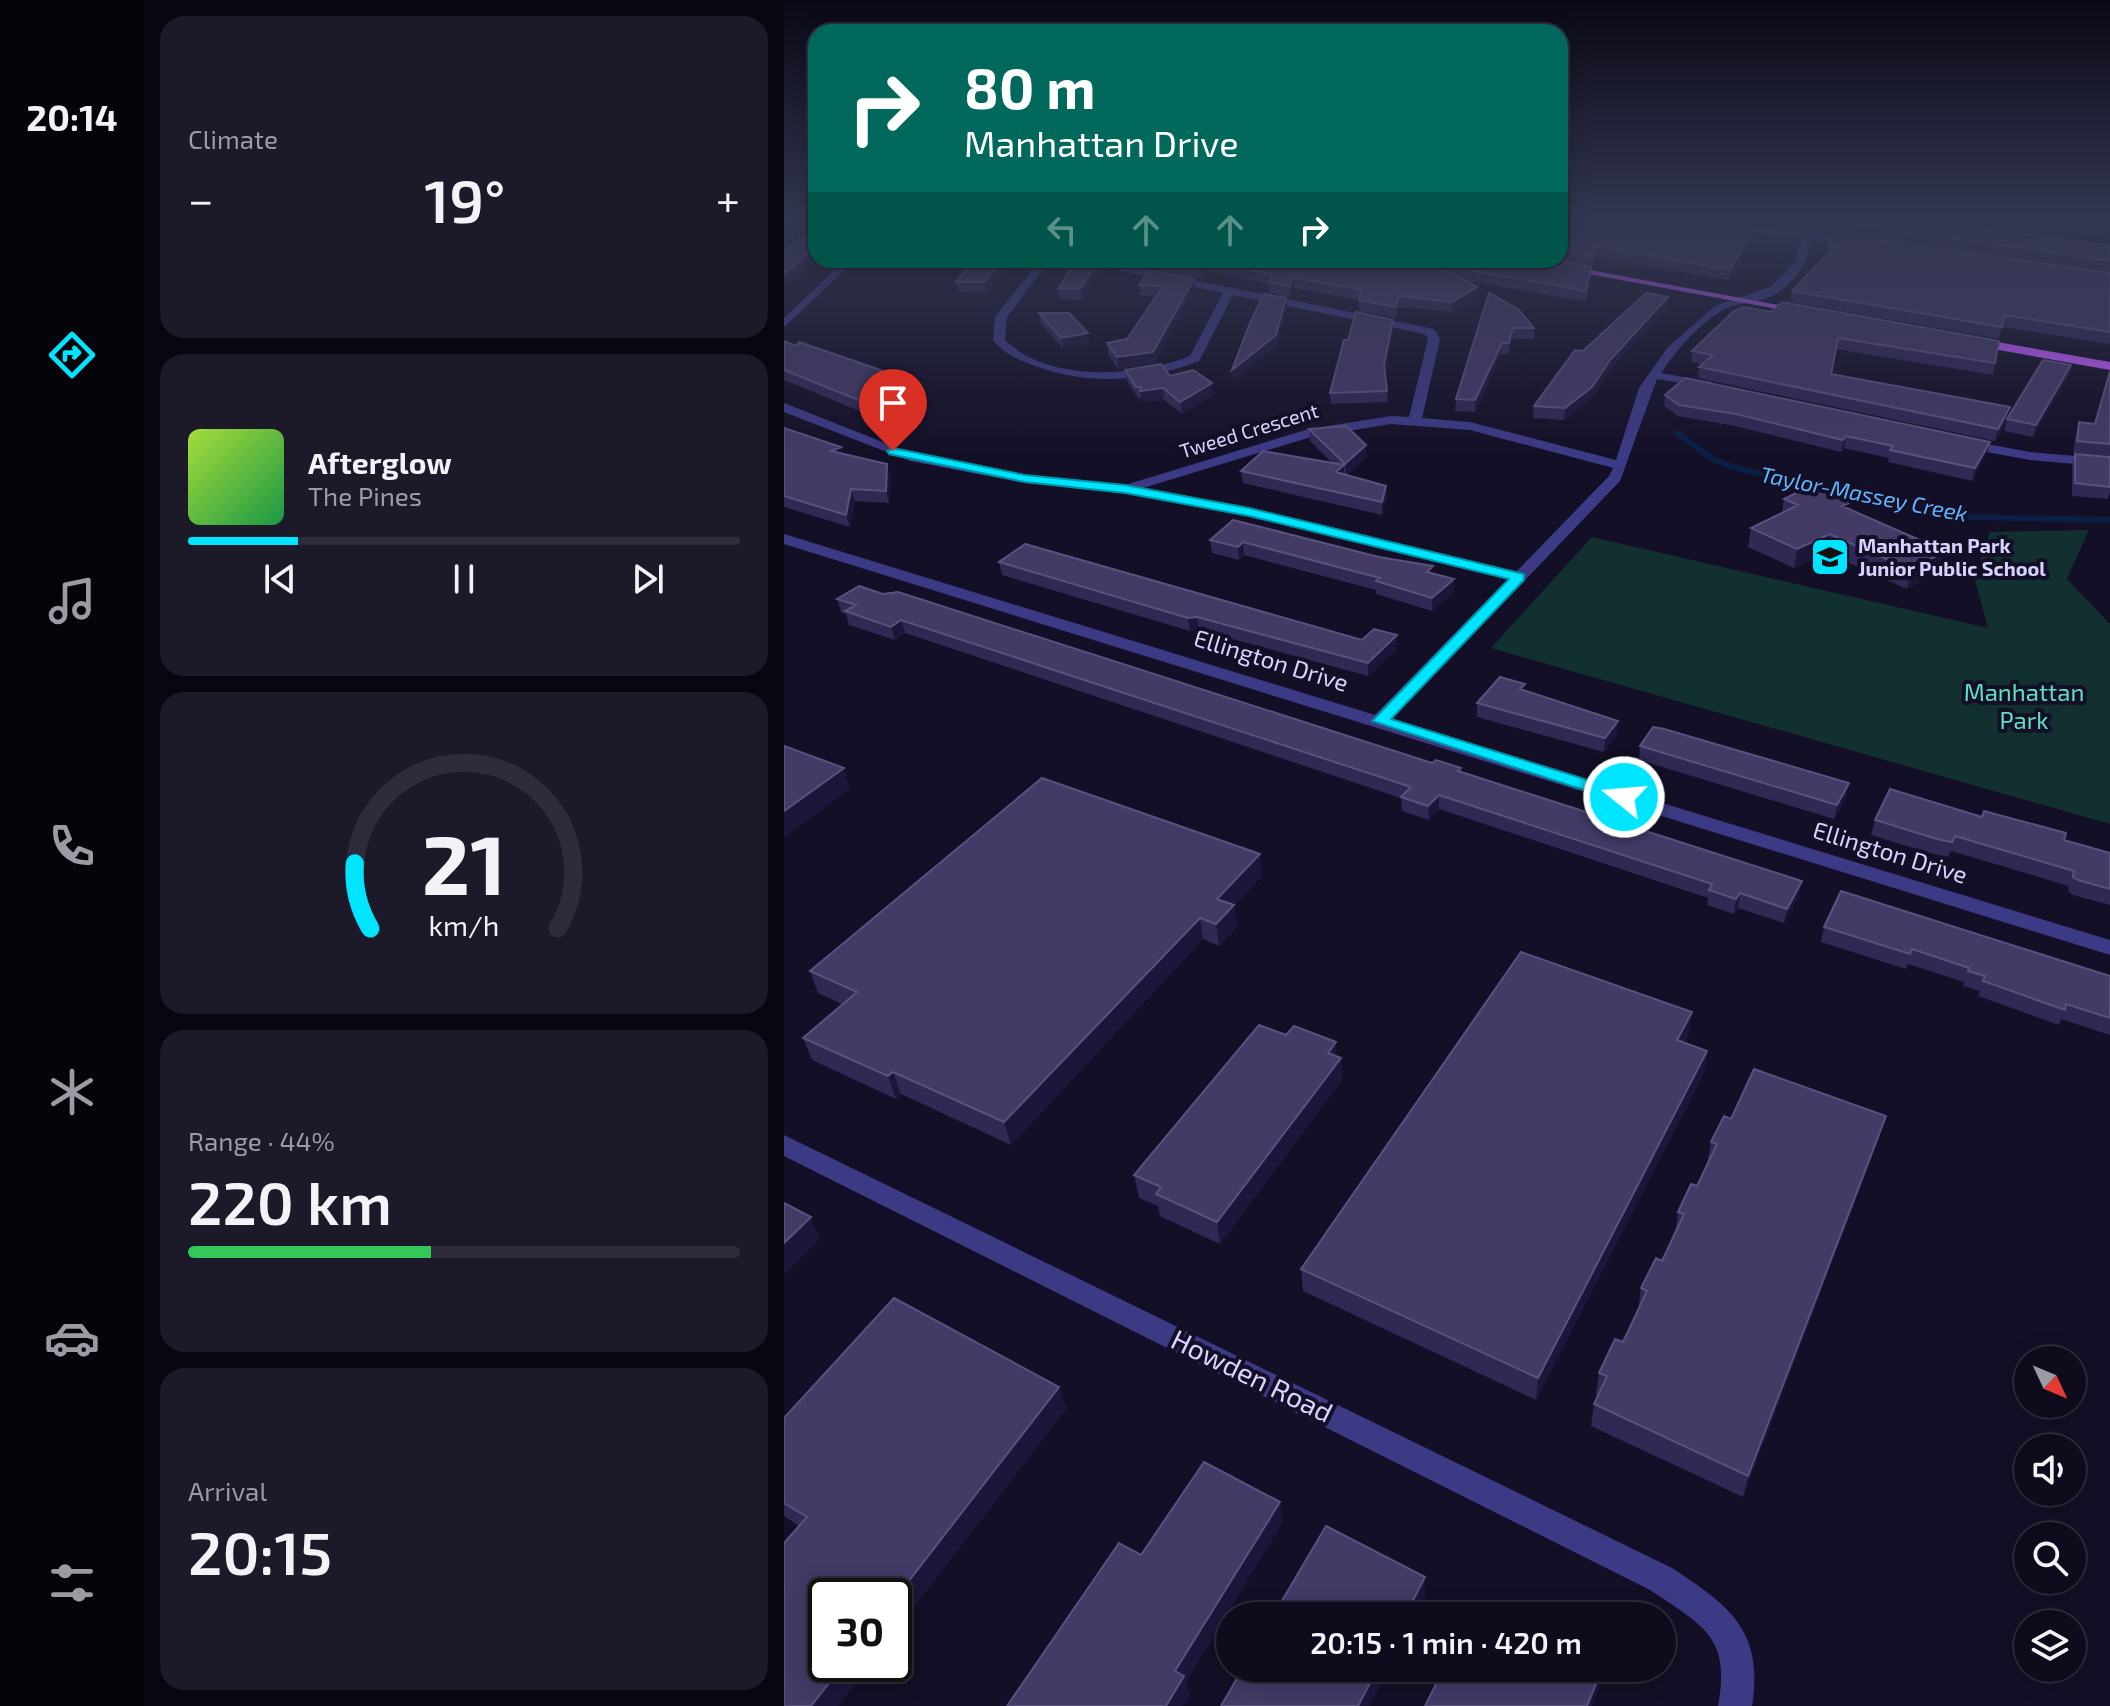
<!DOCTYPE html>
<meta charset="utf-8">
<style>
:root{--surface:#0e0b1c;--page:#1c1929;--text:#f1f3f6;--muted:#9b9ba3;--line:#2e2b3b;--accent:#00e5ff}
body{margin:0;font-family:"Exo 2",sans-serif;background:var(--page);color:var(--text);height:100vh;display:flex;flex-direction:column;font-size:30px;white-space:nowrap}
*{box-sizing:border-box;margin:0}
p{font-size:26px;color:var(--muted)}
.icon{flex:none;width:44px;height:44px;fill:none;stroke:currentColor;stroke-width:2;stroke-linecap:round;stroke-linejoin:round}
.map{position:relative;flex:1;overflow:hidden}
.drawer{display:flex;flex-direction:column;gap:16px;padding:16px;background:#08060f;width:640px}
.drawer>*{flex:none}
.banner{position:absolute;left:24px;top:24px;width:760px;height:244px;border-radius:24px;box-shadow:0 4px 20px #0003,0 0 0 2px var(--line);background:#00695c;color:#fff;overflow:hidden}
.needle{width:52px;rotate:134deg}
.fabs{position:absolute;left:1230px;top:1346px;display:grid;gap:16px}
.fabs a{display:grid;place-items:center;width:72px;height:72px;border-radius:50%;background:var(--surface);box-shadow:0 4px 20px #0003,0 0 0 2px var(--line);font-size:40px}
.speed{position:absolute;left:24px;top:1578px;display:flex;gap:16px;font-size:40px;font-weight:700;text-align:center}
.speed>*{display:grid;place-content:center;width:104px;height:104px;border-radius:50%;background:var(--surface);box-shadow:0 4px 20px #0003,0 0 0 2px var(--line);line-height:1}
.speed .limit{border:4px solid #111;border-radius:12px;background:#fff;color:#111}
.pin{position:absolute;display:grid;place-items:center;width:68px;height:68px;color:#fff;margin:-82px -34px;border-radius:50% 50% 50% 0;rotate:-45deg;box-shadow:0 0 8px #0007}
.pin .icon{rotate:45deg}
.me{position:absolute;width:88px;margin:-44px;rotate:287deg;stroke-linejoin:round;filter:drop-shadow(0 0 6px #0008)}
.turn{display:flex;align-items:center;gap:28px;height:168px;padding:0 24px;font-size:36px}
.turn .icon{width:104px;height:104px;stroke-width:2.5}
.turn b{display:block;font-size:56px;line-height:68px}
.lanes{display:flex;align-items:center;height:76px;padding:0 24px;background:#0003;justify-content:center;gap:40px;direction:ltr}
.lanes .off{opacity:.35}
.big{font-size:60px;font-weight:600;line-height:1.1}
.drawer .card{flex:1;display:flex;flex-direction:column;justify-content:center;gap:12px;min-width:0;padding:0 28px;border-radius:24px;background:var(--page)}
.drawer .dial{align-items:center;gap:0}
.dial svg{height:208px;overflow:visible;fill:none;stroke:var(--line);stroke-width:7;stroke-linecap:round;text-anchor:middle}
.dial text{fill:var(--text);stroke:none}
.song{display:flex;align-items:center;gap:24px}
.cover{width:96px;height:96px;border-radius:12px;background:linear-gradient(135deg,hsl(80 70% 55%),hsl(140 70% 35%))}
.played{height:8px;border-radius:4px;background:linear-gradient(90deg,var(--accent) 20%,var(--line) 20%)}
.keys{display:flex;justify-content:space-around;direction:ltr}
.heat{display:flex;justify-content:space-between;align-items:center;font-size:44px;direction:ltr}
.charge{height:12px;border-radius:6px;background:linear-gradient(90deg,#34c759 44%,var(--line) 0)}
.trip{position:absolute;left:432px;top:1602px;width:460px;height:80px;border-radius:40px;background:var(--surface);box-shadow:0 4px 20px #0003,0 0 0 2px var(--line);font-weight:600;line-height:80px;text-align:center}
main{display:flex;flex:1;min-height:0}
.tab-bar{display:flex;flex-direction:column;width:144px;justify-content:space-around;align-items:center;background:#06040b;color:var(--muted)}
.tab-bar .icon{width:56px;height:56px}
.tab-bar .selected{color:var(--accent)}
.tab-bar b{font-size:36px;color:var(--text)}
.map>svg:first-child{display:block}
</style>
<main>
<nav class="tab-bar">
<b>20:14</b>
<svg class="icon selected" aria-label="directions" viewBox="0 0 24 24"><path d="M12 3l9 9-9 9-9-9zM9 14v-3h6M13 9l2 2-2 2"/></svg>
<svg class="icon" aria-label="music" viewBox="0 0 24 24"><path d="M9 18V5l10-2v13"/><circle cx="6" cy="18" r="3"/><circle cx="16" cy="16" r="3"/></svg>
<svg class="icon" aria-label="phone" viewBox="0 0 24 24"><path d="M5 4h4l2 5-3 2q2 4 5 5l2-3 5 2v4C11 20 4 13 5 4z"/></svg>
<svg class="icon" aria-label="climate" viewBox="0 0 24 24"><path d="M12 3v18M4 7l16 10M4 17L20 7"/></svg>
<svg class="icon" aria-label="car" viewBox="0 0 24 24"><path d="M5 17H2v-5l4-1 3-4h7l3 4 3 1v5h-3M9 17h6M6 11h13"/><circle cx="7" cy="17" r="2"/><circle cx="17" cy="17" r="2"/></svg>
<svg class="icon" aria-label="filters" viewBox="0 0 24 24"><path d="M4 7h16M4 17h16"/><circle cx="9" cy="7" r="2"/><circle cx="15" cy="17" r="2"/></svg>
</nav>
<section class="drawer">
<div class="card"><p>Climate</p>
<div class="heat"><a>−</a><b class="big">19°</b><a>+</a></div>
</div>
<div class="card">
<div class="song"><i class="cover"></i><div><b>Afterglow</b><p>The Pines</p></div></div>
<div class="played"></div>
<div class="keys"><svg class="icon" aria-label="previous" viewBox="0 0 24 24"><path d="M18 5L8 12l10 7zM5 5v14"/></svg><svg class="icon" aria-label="pause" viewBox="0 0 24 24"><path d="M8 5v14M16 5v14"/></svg><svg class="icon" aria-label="next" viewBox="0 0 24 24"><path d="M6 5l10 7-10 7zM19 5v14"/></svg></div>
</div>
<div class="card dial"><svg viewBox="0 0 100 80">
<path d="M14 69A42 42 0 1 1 86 69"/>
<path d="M14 69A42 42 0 0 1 8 44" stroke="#00e5ff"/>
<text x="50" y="56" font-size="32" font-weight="700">21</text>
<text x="50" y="72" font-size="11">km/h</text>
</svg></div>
<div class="card"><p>Range · 44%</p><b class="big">220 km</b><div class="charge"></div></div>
<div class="card"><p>Arrival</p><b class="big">20:15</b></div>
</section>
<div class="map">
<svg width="1326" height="1706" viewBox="0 0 1326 1706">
<rect width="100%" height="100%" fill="#130f26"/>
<path fill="#12302f" d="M1305 530 1283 579 1326 624V824L707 648 808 537 1204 628 1190 577 1206 532Z"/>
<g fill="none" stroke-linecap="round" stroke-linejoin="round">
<path stroke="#0a1f44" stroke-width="6" d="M893 433 930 460 956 469 1101 501 1182 517 1326 520"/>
<path fill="#3d3a85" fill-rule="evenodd" d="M18 218H32V223L19 220Z
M893 218H918L1017 232 1012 218H1022L1027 233 1082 240 1077 243 1028 239C1024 265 1006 291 980 299 968 303 955 303 943 308 917 321 893 349 877 373L928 382V388L873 379 836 481 607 720 1326 940V955L0 544V534L591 715 724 579 465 516 341 493 241 483 126 461 0 412V403L129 454 241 475 341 485 525 429 607 416 625 417 644 339 641 334 449 295 415 361C361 382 306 386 251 366 235 360 220 354 209 340L211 317 256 260H266L223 317 221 340C265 383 354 377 406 356L439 293 289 260H310L650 329 656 339 638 418 686 422 832 460 855 388 884 347 931 306 988 286 1011 262 1018 238 980 235ZM607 424 686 430 829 468 825 476 732 572 465 508 359 488 527 437Z
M61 260H72L0 327V318Z
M1181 440 1246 452 1326 459V467L1246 460 1176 447 1174 444Z
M0 1135 888 1568C946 1606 980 1631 968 1706H934C947 1636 919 1626 866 1590L0 1156Z"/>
<path fill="#c25bff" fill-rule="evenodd" d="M729 260H752L1027 311 1021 314Z
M1191 338 1326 362V370L1187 345 1185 342Z"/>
</g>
<path fill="#312854" d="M776 218H977L972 223 940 220 960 229 968 230 967 240 945 280 810 257 808 267 769 260H776Z
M1066 218H1184L1179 224 1326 246V273L1060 234 1062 223Z
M1044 244 1326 273V344L1218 327 1215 339 1007 302 1008 291 1043 255Z
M171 260H230L203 293 174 292 172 282 188 262Z
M292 260H316L317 269 298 300 275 299 274 289Z
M365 260H769L807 267 802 302 680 280 693 287V297L668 312 614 307 612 318 575 311V300L509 288 506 297 486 293 485 284 423 272 418 279 374 270 373 261Z
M366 270 411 290 370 363 334 369 324 354 323 343 343 339 372 296 356 295 355 285Z
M705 293 750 328V339H729L725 354H717L691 412 671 411 672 399Z
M884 297 883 308 825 371 808 398 780 420 749 418 750 406 799 351Z
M950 311 1211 363 1209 375 1052 349 1048 374 1226 407 1224 418 1284 376 1249 437 1220 431 1223 420 1211 441 914 378 915 367 917 364 907 362 908 351Z
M255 313 306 344 279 349 257 324Z
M609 320V331L601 372 604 402 547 404 546 393 564 340Z
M0 341 107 384V387L112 389 115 400 112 426 0 380Z
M341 370 428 383 429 395 398 414 380 400 358 402 357 398H354L343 381Z
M1326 371V456L1289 453 1292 434 1295 422 1310 424Z
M881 395 1206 442 1203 454 1188 481 1104 462 1105 458 1060 448 1057 452 951 426 894 416 880 406Z
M0 425 3 429 107 476 105 503 71 501 66 527 0 507Z
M525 429 583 457 563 475 602 486 603 498 598 515 459 483 457 471 548 463 526 441Z
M1291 454 1326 457V492L1324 499 1288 496V466Z
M1000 499 1064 509 1157 570 1123 589 1043 553 1010 568 964 547 967 528 998 513Z
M449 520 670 579V592L648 611 592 594V590L460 555 455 560 428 553 426 540Z
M215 562 578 640 613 635V649L584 676 415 630 406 631 218 575Z
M99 594 648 763 677 768V772L1015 895 1000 923 954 908 950 914 923 905 924 898 655 809 645 820 618 811 617 798 121 633 111 640 65 625 62 614 57 612 53 599Z
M740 690 833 735 820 752 693 717V703Z
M856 746 1062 798 1050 819 855 760Z
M1198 817 1326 853V905L1289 895 1284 891 1285 886 1167 851 1164 857 1149 854 1087 835 1091 820Z
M476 854 478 876 450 906 453 927 435 946 419 939 227 1145 117 1094 112 1099 28 1060 19 1038 58 1004 34 993 26 971Z
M1040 927 1326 976V1035L1277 1019 1275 1025 1194 996 1196 991 1179 986 1180 982 1124 964 1122 969 1037 942Z
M908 1012 905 1034 900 1043 923 1051 920 1073 752 1400 519 1291 517 1269Z
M553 1056 557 1058 558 1080 436 1244 376 1216 374 1206 355 1198 350 1175Z
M947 1119 1095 1138 959 1497 807 1426 810 1404 814 1395 812 1394 815 1373 839 1342 854 1311 857 1288 878 1261 891 1234 894 1212 913 1186 923 1164 927 1142Z
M275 1387 282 1409 110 1633V1596L42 1664H87L54 1706H0L15 1526 0 1516V1418Z"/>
<path fill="#1d163a" d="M1177 218H1184L1171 234 1173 224Z
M968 230 967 240 945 280 946 270Z
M32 247V259L0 287V274Z
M220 260H230L203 293 200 282Z
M315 260 317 269 298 300 296 289Z
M422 262 423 272 418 279 417 269Z
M508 277 509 288 506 297V286Z
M410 279 411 290 370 363 334 369 333 357Z
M693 287V297L668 312V302Z
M614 296V307L612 318V307Z
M884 297 883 308 825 371 808 398 780 420 781 408Z
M502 298 503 309 493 346 449 381 448 370Z
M609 320V331L601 375 600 364Z
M729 328V339L725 354V343Z
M304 333 306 344 279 349 277 338Z
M718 343 717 354 691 412V400Z
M1287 365 1284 376 1249 437 1252 425Z
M105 373 107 384 104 398 102 386Z
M428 383 429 395 398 414 396 402Z
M379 388 380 400 358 402 356 391Z
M112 389 115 400 112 426 109 414Z
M1226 407 1223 419 1211 441 1214 429Z
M1062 436 1060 448 1057 452 1059 440Z
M1206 442 1203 454 1188 481 1191 468Z
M582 445 583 457 562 476 561 464Z
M57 447 61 458 47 451Z
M103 464 107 476 105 503 102 491Z
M560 465V477L552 472Z
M602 486 603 498 598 515V502Z
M67 489 71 501 66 527 62 515Z
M1046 534 1043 553 1010 568 1013 549Z
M459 542 460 555 455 560 454 547Z
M1161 551 1157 570 1123 589 1127 570Z
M670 579V592L648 611V598Z
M413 617 415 630 406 631 404 618Z
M117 620 121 633 111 640 107 627Z
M613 635V649L584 676V663Z
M834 721 833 735 820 752 821 738Z
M60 768 66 789 0 838V811Z
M1065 783 1062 798 1050 819 1053 805Z
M655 795V809L645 820 644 806Z
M476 854 478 876 450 906 453 927 435 946 432 924 433 899Z
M1018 881 1015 895 1000 923 1003 909Z
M956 893 954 908 950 914 952 899Z
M416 918 419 939 227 1145 220 1122Z
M908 1012 905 1034 890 1062 893 1040Z
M552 1042 553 1063 557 1058 558 1080 436 1244 433 1222Z
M923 1051 920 1073 752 1400 754 1378Z
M109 1072 117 1094 112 1099 104 1076Z
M1102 1116 1095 1138 959 1497 964 1476Z
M27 1217 36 1239 0 1275V1243Z
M275 1387 282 1409 110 1633V1600Z
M496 1502 499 1522 402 1682 406 1696 399 1706H382L391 1671Z
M641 1577V1597L632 1616H621Z
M60 1664H87L54 1706H27Z
M594 1668H605L586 1706H574Z
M818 1669 815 1689 808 1706H803Z"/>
<path fill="#433a66" stroke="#5a527e" stroke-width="2" d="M776 218H931L961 224 956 228 968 230 946 270 811 246 809 257 776 251Z
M1066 218H1177L1173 224 1326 246V261L1062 223Z
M32 227V247L0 274V251Z
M1052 234 1326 273V332L1220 315 1218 327 1008 291 1050 247 1044 244Z
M190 260H220L200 282H172Z
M292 260H315L296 289H274Z
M374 260H769L807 267 802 291 651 264 693 287 668 302 614 296 612 307 575 300 577 290 508 277 506 286 485 282 488 274 422 262 417 269Z
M366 270 410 279 369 352 333 357 323 343 343 339 379 286 355 285Z
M705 293 734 309 750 328H729L725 343H718L691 400 672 399Z
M862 293 884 297 826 360 808 387 781 408 750 406 791 350 799 351Z
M480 294 502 298 492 335 448 370 466 323Z
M998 302 1215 341 1211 363 1054 338 1047 374 1226 407 1214 429 915 367 929 355 908 351 950 311 960 307 988 312Z
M572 312 609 320 600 364 603 391 546 393 560 340H564Z
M255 313H285L304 333 277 338Z
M0 341 12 346 15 342 105 373 102 386 112 389 109 414 0 370Z
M1259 360 1287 365 1252 425 1223 419Z
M377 364 386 376 409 370 428 383 396 402 379 388 356 391 357 387H352L341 370Z
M1326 371V444L1293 441 1295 422 1311 424Z
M901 378 1206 442 1191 468 1106 450 1109 446 1062 436 1059 440 952 414 895 405 881 395Z
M562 426 582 445 561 464 525 429Z
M0 428 57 447 47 451 103 464 102 491 67 489 62 515 0 496Z
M479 451 560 465 552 472 602 486 598 502 457 471Z
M1291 454 1326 457V487L1291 483Z
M1026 486 1065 503 1058 506 1161 551 1127 570 1046 534 1013 549 967 528 1014 505 1000 499Z
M449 520 595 557 649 566 643 572 670 579 648 598 592 581 596 578 459 542 454 547 426 540Z
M241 544 578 640 590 629 613 635 584 663 413 617 404 618 215 562Z
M75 586 99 594 114 592 648 763 652 760 677 768 674 771 1018 881 1003 909 956 893 952 899 925 890 928 884 655 795 644 806 617 797 627 787 117 620 107 627 61 611 72 605 53 599Z
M716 677 741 684 736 689 834 721 821 738 693 703Z
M869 727 880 729 1065 783 1053 805 856 746Z
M0 746 60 768 0 811Z
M258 778 476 854 433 899 450 905 432 924 416 918 220 1122 109 1072 104 1076 19 1038 73 992 26 971Z
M1106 789 1198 817 1200 811 1282 833 1280 840 1326 853V889L1294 880 1289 877 1290 871 1171 836 1168 842 1153 839 1091 820Z
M1057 891 1326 976V1018L1282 1004 1281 1010 1199 981 1201 976 1184 971 1185 968 1128 949 1126 954 1040 927Z
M737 952 908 1012 893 1040 923 1051 754 1378 517 1269Z
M475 1025 502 1035 510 1026 552 1042 544 1053 557 1058 433 1222 372 1194 377 1187 350 1175Z
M970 1069 1102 1116 964 1476 810 1404 823 1376 815 1373 831 1339 839 1342 863 1291 857 1288 872 1258 878 1261 900 1214 894 1212 907 1184 913 1186 933 1144 927 1142 940 1116 947 1119Z
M0 1203 27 1217 0 1243Z
M110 1298 275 1387 110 1600V1596H42V1664H60L27 1706H0V1543L23 1517 0 1503V1418Z
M420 1462 496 1502 391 1671 400 1676 382 1706H223L335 1543 357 1555Z
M542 1526 641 1577 621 1616H489Z
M459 1668H594L574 1706H437Z
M660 1668H815L818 1669 803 1706H641Z"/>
<linearGradient id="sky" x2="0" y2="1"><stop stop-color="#0a0815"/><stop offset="0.48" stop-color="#333752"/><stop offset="1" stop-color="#333752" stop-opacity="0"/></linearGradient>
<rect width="1326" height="457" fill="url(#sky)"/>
<path fill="#00e5ff" stroke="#0095a6" stroke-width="2" d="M109 448 241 475 341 485 465 508 740 574V580L607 719 846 793 849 797 846 801H834L588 721 725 579 465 516 341 493 241 482 105 454 103 451Z"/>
<defs>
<g id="school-square" transform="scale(2)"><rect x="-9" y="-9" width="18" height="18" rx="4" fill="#00e5ff" stroke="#130f26"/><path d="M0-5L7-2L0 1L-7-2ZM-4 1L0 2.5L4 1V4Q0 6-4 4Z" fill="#111"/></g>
</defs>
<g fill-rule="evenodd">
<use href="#school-square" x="1046" y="557"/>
</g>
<g text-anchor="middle" stroke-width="8" stroke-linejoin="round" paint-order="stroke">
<g font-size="20" fill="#d9d4ff" stroke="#130f26">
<text transform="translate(465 431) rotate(-17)" y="7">Tweed Crescent</text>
</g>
<g font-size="20" font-weight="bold" fill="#d9d4ff" stroke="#130f26" text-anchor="start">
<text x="1074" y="553">Manhattan Park<tspan x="1074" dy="23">Junior Public School</tspan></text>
</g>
<g font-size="22" font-style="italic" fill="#62b6ff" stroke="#130f26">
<text transform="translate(1080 494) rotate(11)" y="8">Taylor-Massey Creek</text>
</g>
<g font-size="24" fill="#d9d4ff" stroke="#130f26">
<text transform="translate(487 661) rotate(17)" y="8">Ellington Drive</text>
<text transform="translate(1106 853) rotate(17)" y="8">Ellington Drive</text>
</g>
<g font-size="24" fill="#5fe0c0" stroke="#130f26">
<text x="1240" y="701">Manhattan<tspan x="1240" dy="28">Park</tspan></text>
</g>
<g font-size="28" fill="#d9d4ff" stroke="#130f26">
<text transform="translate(468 1376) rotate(26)" y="10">Howden Road</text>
</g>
</g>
</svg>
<div class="fabs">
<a><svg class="needle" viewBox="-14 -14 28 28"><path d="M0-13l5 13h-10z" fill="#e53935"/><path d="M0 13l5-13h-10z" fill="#9b9ba3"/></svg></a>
<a><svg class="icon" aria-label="sound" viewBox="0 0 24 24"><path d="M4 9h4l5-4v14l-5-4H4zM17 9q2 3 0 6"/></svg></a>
<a><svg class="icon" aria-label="search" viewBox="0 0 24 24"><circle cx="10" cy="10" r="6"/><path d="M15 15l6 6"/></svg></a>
<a><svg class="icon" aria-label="layers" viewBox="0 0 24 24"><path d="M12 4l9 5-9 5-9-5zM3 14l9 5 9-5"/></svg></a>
</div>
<div class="speed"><div class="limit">30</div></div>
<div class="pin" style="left:109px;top:451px;background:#d93025"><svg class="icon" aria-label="arrive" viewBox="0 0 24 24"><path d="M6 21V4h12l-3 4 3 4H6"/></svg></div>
<svg class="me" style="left:840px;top:797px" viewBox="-20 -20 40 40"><circle r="17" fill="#00e5ff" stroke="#fff" stroke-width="3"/><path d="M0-11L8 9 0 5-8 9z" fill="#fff"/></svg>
<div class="trip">20:15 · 1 min · 420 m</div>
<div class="banner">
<div class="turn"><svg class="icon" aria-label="right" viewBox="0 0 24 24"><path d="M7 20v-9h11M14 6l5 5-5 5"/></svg><div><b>80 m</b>Manhattan Drive</div></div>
<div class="lanes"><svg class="icon off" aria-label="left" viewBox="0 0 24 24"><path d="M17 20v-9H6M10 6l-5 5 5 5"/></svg><svg class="icon off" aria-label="ahead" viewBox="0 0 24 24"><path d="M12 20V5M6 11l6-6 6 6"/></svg><svg class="icon off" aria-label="ahead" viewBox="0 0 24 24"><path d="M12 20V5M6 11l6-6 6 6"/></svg><svg class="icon" aria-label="right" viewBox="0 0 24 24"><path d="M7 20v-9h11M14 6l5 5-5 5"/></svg></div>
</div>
</div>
</main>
